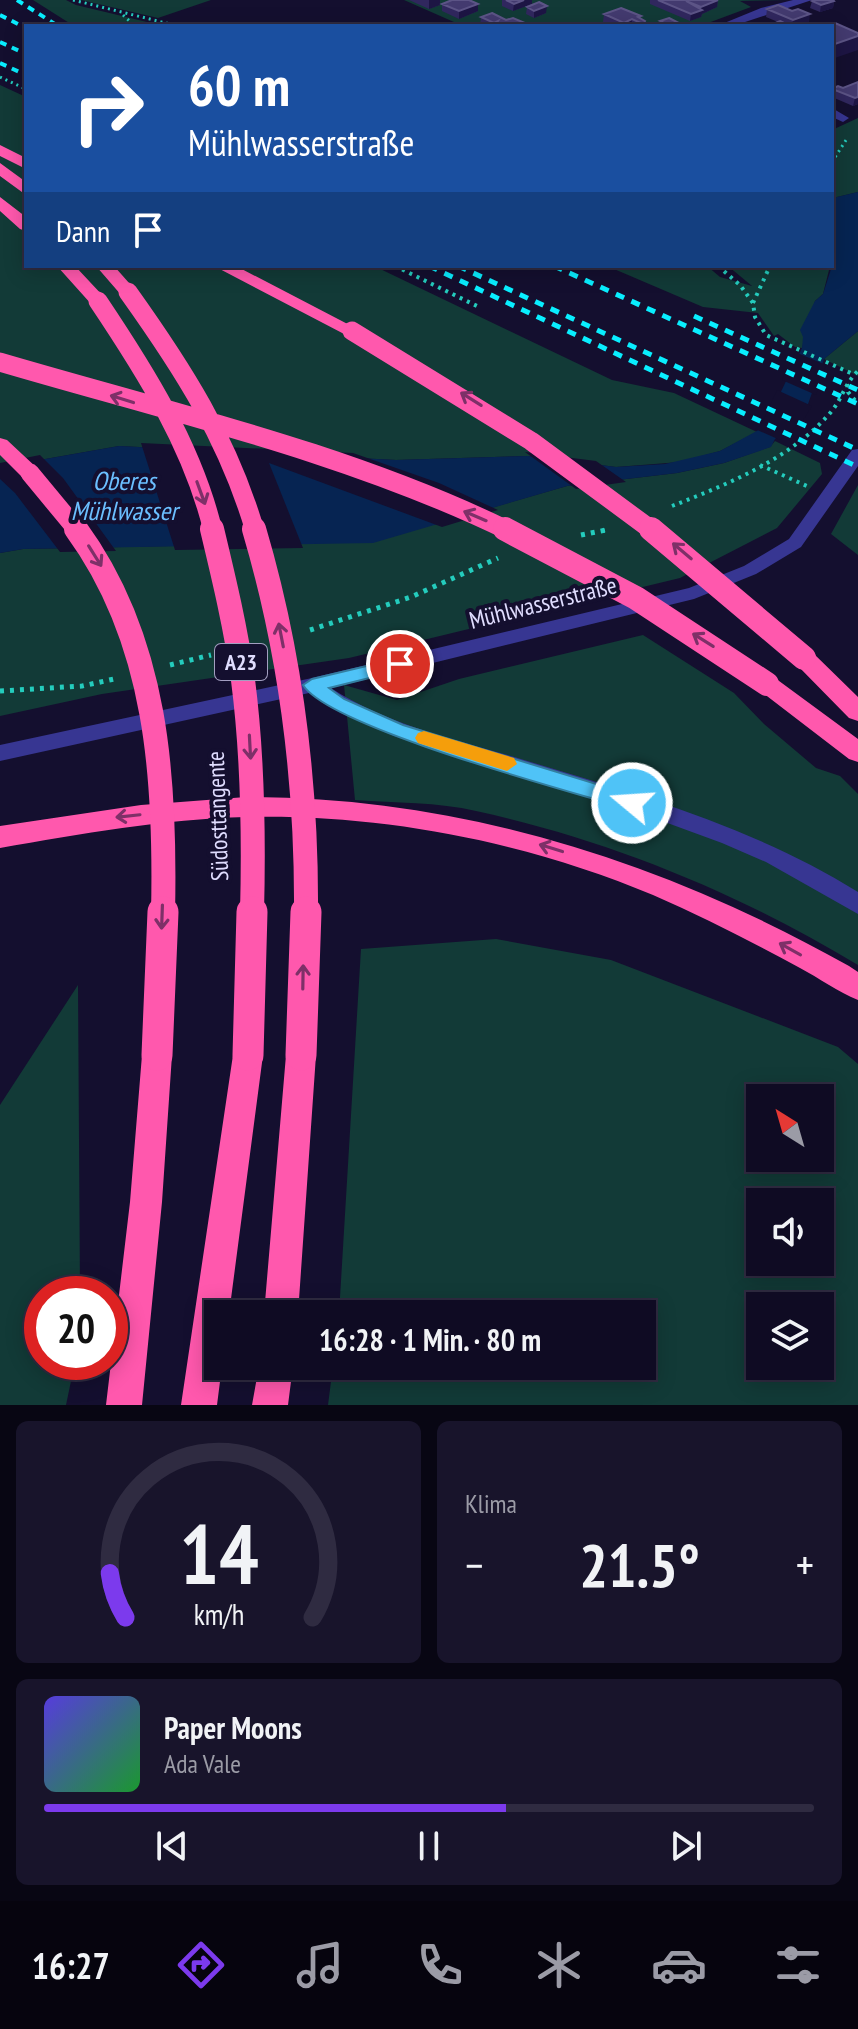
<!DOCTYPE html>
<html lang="de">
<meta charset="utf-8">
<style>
:root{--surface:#0f0b23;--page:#18142b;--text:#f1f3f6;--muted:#9b9ba6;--line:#2f2b41;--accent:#7c3aed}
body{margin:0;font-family:"PT Sans Narrow",sans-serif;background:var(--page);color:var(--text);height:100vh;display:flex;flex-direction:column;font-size:30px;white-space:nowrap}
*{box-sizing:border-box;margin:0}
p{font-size:26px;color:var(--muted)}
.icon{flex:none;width:44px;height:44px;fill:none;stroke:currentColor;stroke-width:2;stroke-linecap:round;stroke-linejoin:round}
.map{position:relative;height:1405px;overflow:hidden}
.details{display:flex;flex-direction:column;gap:16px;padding:16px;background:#080613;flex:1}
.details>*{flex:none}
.banner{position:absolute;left:24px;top:24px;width:810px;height:244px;border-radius:0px;box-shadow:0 4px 20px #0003,0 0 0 2px var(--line);background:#1a4fa0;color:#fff;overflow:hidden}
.needle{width:52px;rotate:323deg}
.tools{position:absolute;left:746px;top:1084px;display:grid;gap:16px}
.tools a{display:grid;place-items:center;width:88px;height:88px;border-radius:0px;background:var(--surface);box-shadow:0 4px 20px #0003,0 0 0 2px var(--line);font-size:40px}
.speed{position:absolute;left:24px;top:1276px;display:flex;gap:16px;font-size:40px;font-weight:700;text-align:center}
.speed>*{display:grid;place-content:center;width:104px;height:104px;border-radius:50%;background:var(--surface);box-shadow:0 4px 20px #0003,0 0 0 2px var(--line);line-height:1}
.speed .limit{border:12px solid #d22;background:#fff;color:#111}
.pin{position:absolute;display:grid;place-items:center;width:68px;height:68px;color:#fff;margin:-34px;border:4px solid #fff;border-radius:50%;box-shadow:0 2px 8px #0007}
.me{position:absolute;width:88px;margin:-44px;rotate:288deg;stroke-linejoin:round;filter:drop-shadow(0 0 6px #0008)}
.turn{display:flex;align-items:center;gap:28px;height:168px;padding:0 32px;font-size:36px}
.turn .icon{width:104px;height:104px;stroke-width:2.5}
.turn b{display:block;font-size:56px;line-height:68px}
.then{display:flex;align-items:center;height:76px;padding:0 32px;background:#0003;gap:16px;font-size:30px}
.big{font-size:60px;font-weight:800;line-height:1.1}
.details .card{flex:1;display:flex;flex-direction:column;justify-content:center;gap:12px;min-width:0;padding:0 28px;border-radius:12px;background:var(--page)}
.details .dial{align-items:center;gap:0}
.dial svg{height:208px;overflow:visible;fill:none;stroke:var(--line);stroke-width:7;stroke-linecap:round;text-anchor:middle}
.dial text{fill:var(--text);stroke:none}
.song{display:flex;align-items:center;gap:24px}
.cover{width:96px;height:96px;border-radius:12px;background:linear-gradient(135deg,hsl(250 70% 55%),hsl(130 70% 35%))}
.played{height:8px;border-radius:4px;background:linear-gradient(90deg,var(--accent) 60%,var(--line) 60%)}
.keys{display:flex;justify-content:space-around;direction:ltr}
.heat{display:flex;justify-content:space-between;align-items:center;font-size:44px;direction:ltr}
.details .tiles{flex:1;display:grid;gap:16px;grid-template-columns:1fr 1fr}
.card:last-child{grid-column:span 2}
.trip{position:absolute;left:204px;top:1300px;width:452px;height:80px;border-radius:0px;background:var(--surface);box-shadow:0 4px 20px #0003,0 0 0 2px var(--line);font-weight:800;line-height:80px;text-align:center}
.dock{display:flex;height:128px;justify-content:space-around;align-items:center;background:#06040e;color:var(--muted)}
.dock .icon{width:56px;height:56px}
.dock .on{color:var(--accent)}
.dock b{font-size:36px;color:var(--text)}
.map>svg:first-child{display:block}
</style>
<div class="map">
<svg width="858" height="1405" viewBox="0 0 858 1405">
<rect width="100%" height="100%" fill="#140f2f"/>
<path fill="#123a37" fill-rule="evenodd" d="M33 0H66L76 5 147 22 136 26H74Z
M81 0H211L158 18Z
M404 0H787L740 1 751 7 700 26H463Z
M0 85 26 97V266H374L612 380 674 393 757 432 720 451 680 462 616 467 528 456 396 460 119 446 0 467Z
M858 118V192L837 197 832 202V130Z
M607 266H707L720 277 752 286 728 266H830L823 294 815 301 802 348 795 347 778 334 774 336 758 313 703 307Z
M858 331V376L824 359Z
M775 441 820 463 822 474 777 528 680 578 349 658 102 694 0 716V553L23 549 373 542 567 486 677 473 724 463 770 447Z
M858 485V555L831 534Z
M643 635 734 693 764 724 816 768 840 776 858 794V965C741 894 610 840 476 811 438 802 395 803 355 800L344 685 397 700 459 679Z
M496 939 611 960 838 1047 858 1064V1405H328L333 1366H642V1314H339L361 949ZM760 1098H820V1158H760ZM760 1202H820V1262H760ZM760 1306H820V1366H760Z
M78 985 80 1294H42V1362H75L66 1405H0V1105Z"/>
<path fill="#062452" d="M858 192V331L824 359 808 404 799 419 775 439 771 447 724 463 677 473 567 486 373 543 23 549 0 553V467L119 446 396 460 528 456 616 467 665 464 720 451 764 427 802 348 803 337 800 330 815 301 823 294 832 266V202L837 197Z"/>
<path fill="#140f2f" d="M795 352 826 365 816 395 782 380Z
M777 390 812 406 802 422 780 440 755 429 761 425Z
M141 443 353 453 439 483 498 510 442 527 269 463 303 548 175 550Z
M525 452 596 461 626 482 576 489Z
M40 455 63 478 116 551 60 552 15 493 0 479V463Z"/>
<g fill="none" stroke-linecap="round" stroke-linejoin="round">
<path stroke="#24ccbd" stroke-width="3" stroke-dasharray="2 4" stroke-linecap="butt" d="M73 0 178 26
M123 15 135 26
M0 77 26 89
M832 162 848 137"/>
<path stroke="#24ccbd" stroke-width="4" stroke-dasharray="3 5" stroke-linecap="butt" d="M395 266 479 307
M718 266 740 285 753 303 755 317 766 335 853 374
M753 303 770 266
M847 384 848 392 858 404
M760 465 807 486
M672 506C728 484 791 459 831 412 842 399 845 383 858 371
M602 531 606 530"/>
<path stroke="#24ccbd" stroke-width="5" stroke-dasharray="4 6" stroke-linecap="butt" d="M581 535 606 530
M310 630 411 597 498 558
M170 665 211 655
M0 691 82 686 114 679"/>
<path fill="#373692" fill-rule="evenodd" d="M793 0H812L733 26H717L761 8Z
M832 108 849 118 843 122 832 117Z
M858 449V466L801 547 756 574 694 599 331 688C389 726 459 740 524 760 640 795 755 828 858 892V914L766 862 722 843 632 810 394 736 348 716 309 693 0 761V745L312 678 689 588 744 566 789 539 852 450Z"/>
<path fill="#ff58ad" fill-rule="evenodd" d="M0 145 26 158V169L0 156Z
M0 163 26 182V195L0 176Z
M0 197 26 217V231L20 229 0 211Z
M57 266H75L104 297 107 301 104 305H92Z
M96 266H114L137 292 134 296H122Z
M214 266H236L361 331 358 335H346Z
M0 438 7 440 37 468 40 473 37 478H23L0 455Z
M804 650 812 652 858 697V721L849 718 796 664 792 658 796 652Z
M767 675 775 678 858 739V762L849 759 759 690 755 684 759 678Z
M246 797C462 797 662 861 849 966L858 972V1000C838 992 819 978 800 968 752 942 704 917 653 895 527 842 384 814 246 817 163 819 81 834 0 848V826L141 805Z
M157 1041 167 1045 172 1055 162 1202 142 1405H106L130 1202 142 1055 147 1045Z
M248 1041 258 1045 263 1055 229 1314H218V1366H222L217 1405H181L233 1055 238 1045Z
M301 1041 311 1045 316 1055 298 1314H264L286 1055 291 1045Z
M259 1366H293L288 1405H252Z"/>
<path stroke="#09eeff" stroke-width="4" stroke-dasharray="7 6" stroke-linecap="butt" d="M17 0 58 26
M0 15 26 28
M0 42 26 54
M0 63 26 75"/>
<path stroke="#09eeff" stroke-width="5" stroke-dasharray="9 8" stroke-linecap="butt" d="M429 266 858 467
M458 266 858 450
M554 266 858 404
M694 316 858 390"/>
<path stroke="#ff58ad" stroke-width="19" d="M128 292C183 369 228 439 255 531
M98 301C145 371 193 447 213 531
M352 331 531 441 653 531
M0 362C170 412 349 453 509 531
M30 473 78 531"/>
<path stroke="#ff58ad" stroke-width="24" d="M76 529C158 641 166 780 163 914
M212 529C224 579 236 629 243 680 253 757 254 836 252 914
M254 529C291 654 307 783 306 914
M505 529 636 598 767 684
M651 529 804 658"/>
<path stroke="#ff58ad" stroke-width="31" d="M157 1055 163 912
M248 1055 252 912
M301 1055 306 912"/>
</g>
<path fill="#30275e" d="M409 0H440V5L429 9Z
M502 0H532V4L513 11 502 6Z
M650 0H718L717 7 702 14 701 17 690 21 650 4Z
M812 1H834L833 8 820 12 810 8Z
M442 4 478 11 459 19 442 11Z
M527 7 546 13 534 18 526 14Z
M767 9 809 22 796 26H768L778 22 766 17Z
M604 14 641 16V19L644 26H603L609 24 603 22Z
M481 17 506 20 532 26H480Z
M660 21 679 26H659Z
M858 82V104L853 106 832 97V88H843Z"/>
<path fill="#1d1544" d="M429 0H440V5L429 9Z
M524 0H532V4L513 11 514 4Z
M718 0 717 7 702 14 701 17 690 21 691 14 701 10V7Z
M834 1 833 8 820 12 821 5Z
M478 4V11L459 19V11Z
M547 6 546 13 534 18V11Z
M810 14 809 22 796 26H792L793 20Z
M632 19V26H623L624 23Z
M858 36V50L832 59 835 44Z
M858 97V104L853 106 855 98Z"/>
<path fill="#433a6f" stroke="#5c5486" stroke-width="2" d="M452 0H469L478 4 459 11 442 4Z
M506 0H524L514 4Z
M658 0H718L701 7 686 1 702 10 691 14Z
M814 0H833L834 1 821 5 812 1Z
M539 2 547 6 534 11 527 7Z
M778 5 792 11 798 9 810 14 793 20 767 9Z
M621 8 641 16 638 17 645 21 643 24 632 19 624 23 604 14Z
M492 13 506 20 513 18 532 26H500L496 24 498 21 494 23 481 17Z
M669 18 679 23 670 26 660 21Z
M780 21 790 26H768Z
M835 23 858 33V36L835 44 832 43V26H827Z
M858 82V97L855 98 832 89 838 86 843 88Z"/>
<defs><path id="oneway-shaft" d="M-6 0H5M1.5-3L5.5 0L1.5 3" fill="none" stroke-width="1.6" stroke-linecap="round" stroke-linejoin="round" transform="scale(2)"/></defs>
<g stroke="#7e3068">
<use href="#oneway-shaft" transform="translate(122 399) rotate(-163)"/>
<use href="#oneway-shaft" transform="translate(471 399) rotate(-148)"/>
<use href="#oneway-shaft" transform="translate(201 493) rotate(70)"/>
<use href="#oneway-shaft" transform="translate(475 516) rotate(-157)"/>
<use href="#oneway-shaft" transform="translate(682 551) rotate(-140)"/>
<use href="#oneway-shaft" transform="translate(95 556) rotate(58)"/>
<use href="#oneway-shaft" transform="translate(281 635) rotate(-101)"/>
<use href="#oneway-shaft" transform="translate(703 640) rotate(-148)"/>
<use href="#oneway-shaft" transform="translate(250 747) rotate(87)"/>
<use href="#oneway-shaft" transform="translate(128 816) rotate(174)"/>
<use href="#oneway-shaft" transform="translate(551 848) rotate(-163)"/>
<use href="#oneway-shaft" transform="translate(162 917) rotate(92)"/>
<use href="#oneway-shaft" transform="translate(790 949) rotate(-151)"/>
<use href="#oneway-shaft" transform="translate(303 977) rotate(-89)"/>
</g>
<path fill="#4fc3f7" stroke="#337fa1" stroke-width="2" d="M400 658 409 664 406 669 329 688 344 699 403 725 639 797 642 803 639 808 632 810C573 792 330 728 303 685L312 679Z"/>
<path fill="#f59e0b" d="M424 731 514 758 517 764 507 771 418 743 415 738 418 733Z"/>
<g text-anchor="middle" stroke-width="8" stroke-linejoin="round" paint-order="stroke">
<rect fill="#140f2f" stroke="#a39fc1" stroke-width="2" x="215" y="644" width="52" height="36" rx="6"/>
<g font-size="22" font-weight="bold" fill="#e0ddff">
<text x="241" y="670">A23</text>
</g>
<g font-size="24" fill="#e0ddff" stroke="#140f2f">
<text transform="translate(543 603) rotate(-14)" y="8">Mühlwasserstraße</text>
<text transform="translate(218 816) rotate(-92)" y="8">Südosttangente</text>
</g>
<g font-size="26" font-style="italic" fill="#6bbfff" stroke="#140f2f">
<text x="124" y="490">Oberes<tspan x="124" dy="30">Mühlwasser</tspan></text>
</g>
</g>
</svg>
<div class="tools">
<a><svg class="needle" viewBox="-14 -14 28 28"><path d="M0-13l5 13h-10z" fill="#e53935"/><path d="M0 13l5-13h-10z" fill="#9b9ba6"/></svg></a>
<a><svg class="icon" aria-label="sound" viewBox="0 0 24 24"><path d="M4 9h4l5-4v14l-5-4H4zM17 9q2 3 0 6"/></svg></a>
<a><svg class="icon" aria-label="layers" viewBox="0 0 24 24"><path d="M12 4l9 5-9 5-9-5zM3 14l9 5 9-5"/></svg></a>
</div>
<div class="speed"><div class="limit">20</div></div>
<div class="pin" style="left:400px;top:664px;background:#d93025"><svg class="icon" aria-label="arrive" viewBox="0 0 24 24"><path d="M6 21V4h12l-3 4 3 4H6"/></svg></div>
<svg class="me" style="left:632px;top:803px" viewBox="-20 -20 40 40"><circle r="17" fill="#4fc3f7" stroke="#fff" stroke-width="3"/><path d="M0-11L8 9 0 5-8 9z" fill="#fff"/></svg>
<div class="trip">16:28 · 1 Min. · 80 m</div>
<div class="banner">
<div class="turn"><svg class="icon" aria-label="right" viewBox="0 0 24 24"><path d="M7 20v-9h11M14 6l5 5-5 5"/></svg><div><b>60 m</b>Mühlwasserstraße</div></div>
<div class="then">Dann<svg class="icon" aria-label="arrive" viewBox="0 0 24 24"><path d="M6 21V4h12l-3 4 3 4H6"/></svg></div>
</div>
</div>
<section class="details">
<div class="tiles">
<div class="card dial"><svg viewBox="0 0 100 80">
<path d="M14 69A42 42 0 1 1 86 69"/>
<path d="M14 69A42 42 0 0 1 8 52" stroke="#7c3aed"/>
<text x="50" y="56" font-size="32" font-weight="700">14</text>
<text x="50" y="72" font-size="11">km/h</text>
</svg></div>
<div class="card"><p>Klima</p>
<div class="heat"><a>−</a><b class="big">21.5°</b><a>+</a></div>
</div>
<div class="card">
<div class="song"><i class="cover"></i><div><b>Paper Moons</b><p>Ada Vale</p></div></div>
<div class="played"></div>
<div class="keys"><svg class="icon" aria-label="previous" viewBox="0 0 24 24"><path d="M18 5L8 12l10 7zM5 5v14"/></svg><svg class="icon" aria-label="pause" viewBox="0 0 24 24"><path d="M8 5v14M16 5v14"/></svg><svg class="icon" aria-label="next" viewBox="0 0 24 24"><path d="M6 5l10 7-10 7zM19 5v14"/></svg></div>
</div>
</div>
</section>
<nav class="dock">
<b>16:27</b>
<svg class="icon on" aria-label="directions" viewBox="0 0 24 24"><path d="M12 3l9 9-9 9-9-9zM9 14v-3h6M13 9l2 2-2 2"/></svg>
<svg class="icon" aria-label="music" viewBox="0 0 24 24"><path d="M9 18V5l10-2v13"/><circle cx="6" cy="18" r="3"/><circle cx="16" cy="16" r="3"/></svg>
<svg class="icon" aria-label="phone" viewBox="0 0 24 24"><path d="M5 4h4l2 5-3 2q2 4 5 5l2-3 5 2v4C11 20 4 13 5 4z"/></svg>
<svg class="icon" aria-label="climate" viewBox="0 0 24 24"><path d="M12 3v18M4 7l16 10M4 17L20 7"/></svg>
<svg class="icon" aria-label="car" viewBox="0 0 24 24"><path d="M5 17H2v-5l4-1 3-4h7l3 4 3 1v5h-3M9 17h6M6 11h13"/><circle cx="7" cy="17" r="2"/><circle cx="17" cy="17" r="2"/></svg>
<svg class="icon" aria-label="filters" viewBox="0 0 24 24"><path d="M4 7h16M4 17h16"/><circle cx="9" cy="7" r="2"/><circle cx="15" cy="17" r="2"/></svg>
</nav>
